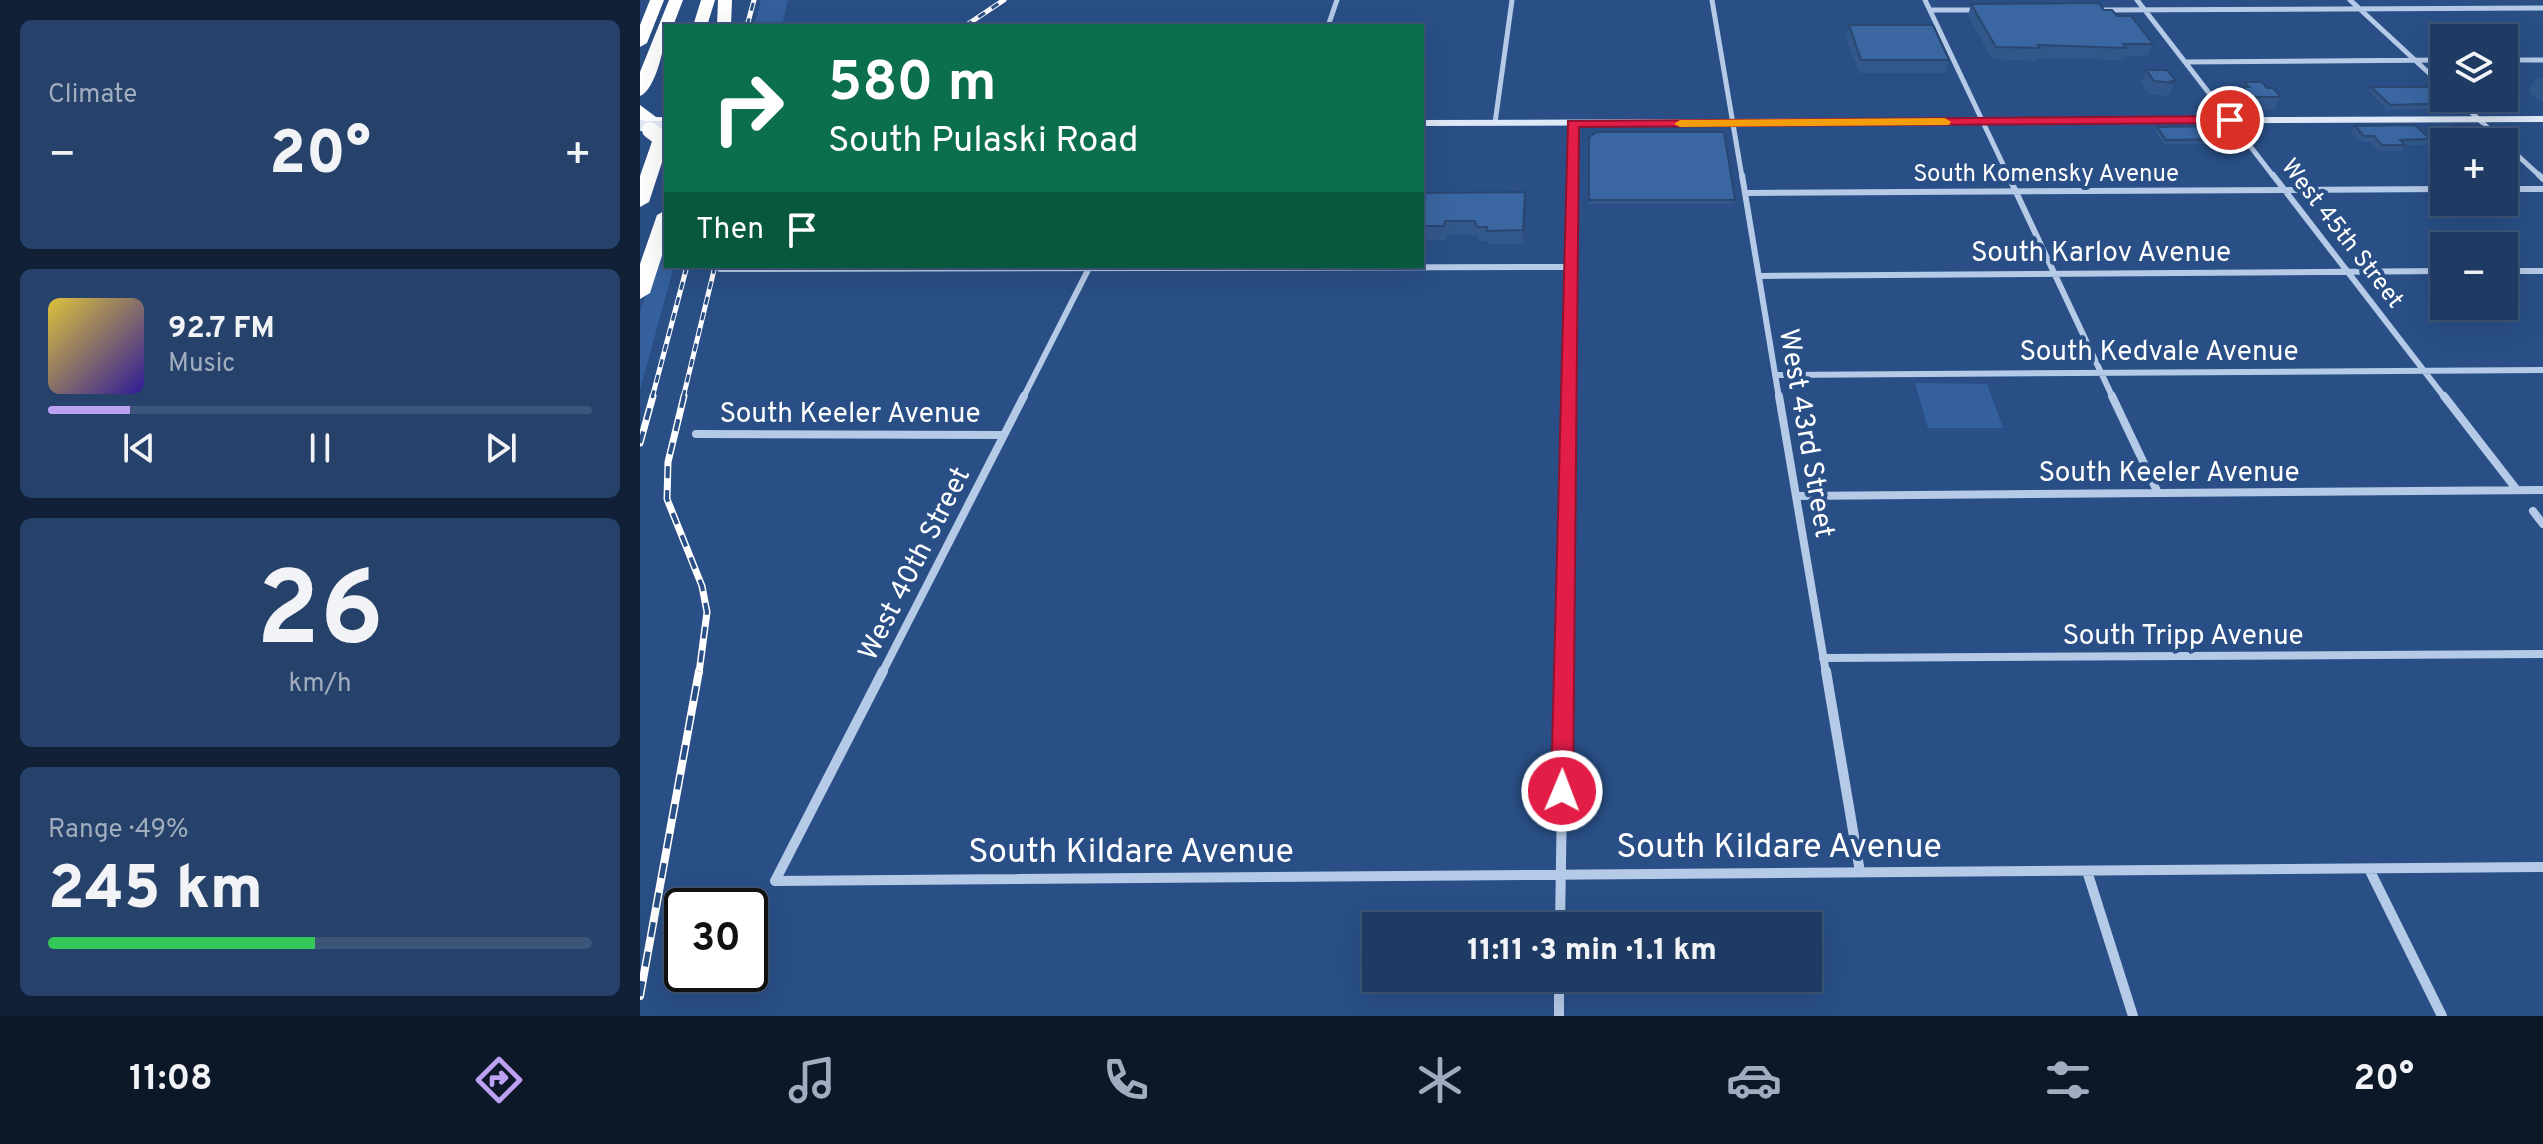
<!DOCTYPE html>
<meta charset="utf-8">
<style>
:root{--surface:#1f3b64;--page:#27426a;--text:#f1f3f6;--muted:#a1adbf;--line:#3c5578;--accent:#bca0f2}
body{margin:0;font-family:Overpass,sans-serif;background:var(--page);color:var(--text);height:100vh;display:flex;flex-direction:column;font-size:30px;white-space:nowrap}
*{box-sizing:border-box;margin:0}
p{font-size:26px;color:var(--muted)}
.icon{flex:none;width:44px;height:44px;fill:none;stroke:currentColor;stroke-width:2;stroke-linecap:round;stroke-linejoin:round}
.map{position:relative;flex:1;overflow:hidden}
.drawer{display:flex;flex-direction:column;gap:20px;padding:20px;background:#112037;width:640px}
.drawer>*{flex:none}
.banner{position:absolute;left:24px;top:24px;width:760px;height:244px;border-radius:0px;box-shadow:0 8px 32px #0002,0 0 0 2px var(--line);background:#0b6e4f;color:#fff;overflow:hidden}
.fabs{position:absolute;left:1790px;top:24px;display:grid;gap:16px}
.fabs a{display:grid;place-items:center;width:88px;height:88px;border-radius:0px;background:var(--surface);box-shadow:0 8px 32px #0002,0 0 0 2px var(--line);font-size:40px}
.speed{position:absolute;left:24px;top:888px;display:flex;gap:16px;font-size:40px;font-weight:700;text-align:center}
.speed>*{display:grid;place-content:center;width:104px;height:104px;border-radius:50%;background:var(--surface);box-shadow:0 8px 32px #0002,0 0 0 2px var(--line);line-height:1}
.speed .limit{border:4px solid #111;border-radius:12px;background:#fff;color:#111}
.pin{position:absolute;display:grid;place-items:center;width:68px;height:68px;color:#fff;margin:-34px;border:4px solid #fff;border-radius:50%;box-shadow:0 2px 8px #0007}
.me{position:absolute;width:88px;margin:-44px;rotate:1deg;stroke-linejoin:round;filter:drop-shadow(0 0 6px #0008)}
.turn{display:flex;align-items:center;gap:28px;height:168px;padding:0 32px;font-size:36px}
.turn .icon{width:104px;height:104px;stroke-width:2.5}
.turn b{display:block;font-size:56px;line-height:68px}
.then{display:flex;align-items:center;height:76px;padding:0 32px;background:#0003;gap:16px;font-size:30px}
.big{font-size:60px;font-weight:800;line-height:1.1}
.drawer .card{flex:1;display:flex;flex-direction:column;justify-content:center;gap:12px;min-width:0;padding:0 28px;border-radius:12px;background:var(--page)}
.drawer .dial{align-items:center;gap:0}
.dial b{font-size:104px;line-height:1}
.song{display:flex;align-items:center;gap:24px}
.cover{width:96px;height:96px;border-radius:12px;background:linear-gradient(135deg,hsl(50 70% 55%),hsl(250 70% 35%))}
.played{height:8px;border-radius:4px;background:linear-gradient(90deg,var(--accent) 15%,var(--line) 15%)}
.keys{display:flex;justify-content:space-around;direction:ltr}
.heat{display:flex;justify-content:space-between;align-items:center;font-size:44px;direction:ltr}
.charge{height:12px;border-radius:6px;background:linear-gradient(90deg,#34c759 49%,var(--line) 0)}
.trip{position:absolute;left:722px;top:912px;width:460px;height:80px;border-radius:0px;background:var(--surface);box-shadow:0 8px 32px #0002,0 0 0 2px var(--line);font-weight:800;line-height:80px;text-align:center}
.menu{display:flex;height:128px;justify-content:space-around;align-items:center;background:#0c1828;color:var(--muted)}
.menu .icon{width:56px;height:56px}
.menu .on{color:var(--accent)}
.menu b{font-size:36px;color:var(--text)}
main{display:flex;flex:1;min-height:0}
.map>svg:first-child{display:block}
</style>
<main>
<section class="drawer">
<div class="card"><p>Climate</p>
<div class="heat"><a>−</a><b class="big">20°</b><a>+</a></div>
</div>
<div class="card">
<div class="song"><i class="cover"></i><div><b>92.7 FM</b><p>Music</p></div></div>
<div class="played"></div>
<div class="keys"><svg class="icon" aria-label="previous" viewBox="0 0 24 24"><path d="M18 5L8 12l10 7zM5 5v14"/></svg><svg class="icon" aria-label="pause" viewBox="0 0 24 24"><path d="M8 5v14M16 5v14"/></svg><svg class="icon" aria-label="next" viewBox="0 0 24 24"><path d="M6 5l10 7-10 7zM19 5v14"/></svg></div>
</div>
<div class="card dial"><b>26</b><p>km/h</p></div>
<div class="card"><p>Range · 49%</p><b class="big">245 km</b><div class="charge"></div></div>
</section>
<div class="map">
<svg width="1903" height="1016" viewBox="0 0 1903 1016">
<rect width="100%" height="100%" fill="#294f86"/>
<path fill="#34609d" d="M121 0H148L142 26H114Z
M26 236V266H34L0 390V312Z
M1275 383 1347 384 1363 428H1288Z"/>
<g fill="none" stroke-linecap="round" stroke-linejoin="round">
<path stroke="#b5cae7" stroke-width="5" d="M1072 0 1102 177
M1285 0 1369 177
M1497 0 1634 177
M1710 0 1804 87
M1290 10H1338
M1464 10 1903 8
M688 26 697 0
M1864 60H1903
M1545 62 1804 60
M1816 98 1863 142
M855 123 872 0
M1864 143 1901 177
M932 177 933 124"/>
<path stroke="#b5cae7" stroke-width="6" d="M1102 175 1139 398
M1368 175 1473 398
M1633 175 1805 398
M1899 175 1903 179
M1864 189H1903
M1105 193 1804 189
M80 269 931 267
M1864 271H1903
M1119 276 1804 271
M1135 375 1903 370
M383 398 450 266
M929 398 932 175"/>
<path stroke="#b5cae7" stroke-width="8" d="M1139 396 1186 673
M1472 396 1518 493
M1804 396 1877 490
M56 434 364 435
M1156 496 1903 490
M1893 511 1903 524
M1183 658 1903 654
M242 673 384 396
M924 673 929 396"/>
<path stroke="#b5cae7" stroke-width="10" d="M243 671 135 881 1903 867
M1186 671 1220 872
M1729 869 1802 1016
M1447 871 1493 1016
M920 926 924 671
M919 978V1016"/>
<path fill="#dee8f7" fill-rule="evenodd" d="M1903 116V122L782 126V120Z
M0 117H26V123H0Z"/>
<path fill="#fff" fill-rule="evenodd" d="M10 0H24L7 43 0 47V25Z
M29 0H43L33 26H26C26 42 16 90 0 96V72Z
M61 0H75L67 26H53Z
M78 0H92L91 26H77Z
M0 105 16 117 26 119V150L9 202 0 207V176L17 127 0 119Z
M26 210V243L10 293 0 299V264L17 215Z"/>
<g stroke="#fff" stroke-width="5">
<path id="rail-far2" d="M107 26 114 0
M325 26 364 0
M12 398 47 266
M43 398 75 266"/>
</g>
<g stroke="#fff" stroke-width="7">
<path id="rail-far1" d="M44 396 28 462 27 499 62 586 67 612 59 673
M0 443 13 396"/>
</g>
<g stroke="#fff" stroke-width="8">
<path id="rail" d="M0 996 59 671"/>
</g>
<use href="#rail-far2" stroke="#294f86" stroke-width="3" stroke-dasharray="8" stroke-linecap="butt"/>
<use href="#rail-far1" stroke="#294f86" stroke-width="4" stroke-dasharray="12" stroke-linecap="butt"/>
<use href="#rail" stroke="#294f86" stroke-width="5" stroke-dasharray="15" stroke-linecap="butt"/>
<path stroke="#dee8f7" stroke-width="10" d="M0 126H26"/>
<path stroke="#fff" stroke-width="16" d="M10 130 26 142"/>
</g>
<path fill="#32588b" d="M1331 4 1477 16 1513 44 1508 56 1482 57 1481 60 1397 58 1396 61 1352 59 1328 16Z
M1209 25 1309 60 1305 73H1219L1206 38Z
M1506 70 1536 81 1530 94H1529L1528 96 1509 94 1501 83Z
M1897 78H1903V103L1888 91Z
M1604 82 1627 88 1641 97 1634 110 1605 109 1597 100 1599 96 1598 94Z
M1731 87 1813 103 1810 108 1747 110 1729 91Z
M1715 126 1790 139 1786 145H1765L1761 151H1738L1730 142H1721L1711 132Z
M1814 126 1854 137 1851 141 1824 142 1811 130Z
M1517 127 1596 139 1593 144H1524L1515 131Z
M949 137 1095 200 1094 204H949Z
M782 193 886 205 884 244H848V241H839L836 235H807L806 240H782Z"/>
<path fill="#294771" d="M885 192 886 205 884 244 883 230Z"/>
<path fill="#3a66a2" stroke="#294771" stroke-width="2" d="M1459 3 1464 10H1472L1477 16H1491L1513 44H1483L1486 48 1398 45 1400 48 1356 47 1331 4Z
M1209 25H1293L1309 60H1221Z
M1506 70H1527L1536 81H1531L1533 83 1514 81Z
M1604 82H1622L1627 88H1633L1641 97H1611L1603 87H1609Z
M1731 87H1795L1804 95V98H1807L1813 103 1750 105Z
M1775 125 1790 139 1760 140 1765 145H1742L1734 136H1724L1715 126Z
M1586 126 1596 139 1526 140 1517 127Z
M1814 126H1842L1854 137 1829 140Z
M957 132H1084L1095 200H949V137Z
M885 192 883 230 847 231V227H837L835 221H805L804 226H782V193Z"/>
<path fill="#e11d48" stroke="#92132f" stroke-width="2" d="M1590 116 1594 117V123L939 127 933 791 930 798 922 801 914 798 911 791 928 121Z"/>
<path fill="#f59e0b" d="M1305 118 1311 122 1309 125 1040 127 1034 124 1040 120Z"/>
<g text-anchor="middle" stroke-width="8" stroke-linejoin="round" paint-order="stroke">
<g font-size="24" fill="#fff" stroke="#294f86">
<text x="1406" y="181">South Komensky Avenue</text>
<text transform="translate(1703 233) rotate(52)" y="8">West 45th Street</text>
</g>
<g font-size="28" fill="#fff" stroke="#294f86">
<text x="1461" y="261">South Karlov Avenue</text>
<text x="1519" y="360">South Kedvale Avenue</text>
<text x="210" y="422">South Keeler Avenue</text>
<text transform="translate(1168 433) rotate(80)" y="10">West 43rd Street</text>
<text x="1529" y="481">South Keeler Avenue</text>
<text transform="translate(273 563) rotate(-63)" y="10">West 40th Street</text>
<text x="1543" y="644">South Tripp Avenue</text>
</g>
<g font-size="34" fill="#fff" stroke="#294f86">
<text x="1139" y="857">South Kildare Avenue</text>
<text x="491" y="862">South Kildare Avenue</text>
</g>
</g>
</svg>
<div class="fabs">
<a><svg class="icon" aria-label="layers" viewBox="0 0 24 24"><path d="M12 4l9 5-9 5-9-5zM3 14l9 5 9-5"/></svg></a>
<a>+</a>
<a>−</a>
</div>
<div class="speed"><div class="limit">30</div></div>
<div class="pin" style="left:1590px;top:120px;background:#d93025"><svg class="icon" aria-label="arrive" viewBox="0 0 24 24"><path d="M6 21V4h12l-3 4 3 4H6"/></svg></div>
<svg class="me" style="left:922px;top:791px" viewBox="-20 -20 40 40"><circle r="17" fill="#e11d48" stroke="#fff" stroke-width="3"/><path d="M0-11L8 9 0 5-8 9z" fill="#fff"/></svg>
<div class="trip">11:11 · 3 min · 1.1 km</div>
<div class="banner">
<div class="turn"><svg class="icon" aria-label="right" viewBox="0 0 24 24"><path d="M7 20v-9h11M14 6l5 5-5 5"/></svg><div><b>580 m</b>South Pulaski Road</div></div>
<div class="then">Then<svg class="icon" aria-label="arrive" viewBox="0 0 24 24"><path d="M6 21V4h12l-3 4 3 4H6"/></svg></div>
</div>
</div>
</main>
<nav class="menu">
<b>11:08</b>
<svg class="icon on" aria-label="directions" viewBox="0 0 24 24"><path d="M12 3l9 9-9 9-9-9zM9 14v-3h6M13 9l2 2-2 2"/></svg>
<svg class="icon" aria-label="music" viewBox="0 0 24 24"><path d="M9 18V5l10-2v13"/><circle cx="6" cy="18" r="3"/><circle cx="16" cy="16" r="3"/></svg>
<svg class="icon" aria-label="phone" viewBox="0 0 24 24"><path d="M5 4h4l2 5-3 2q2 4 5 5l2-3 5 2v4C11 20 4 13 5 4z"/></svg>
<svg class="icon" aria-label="climate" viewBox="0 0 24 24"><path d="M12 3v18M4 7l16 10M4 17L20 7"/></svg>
<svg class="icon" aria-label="car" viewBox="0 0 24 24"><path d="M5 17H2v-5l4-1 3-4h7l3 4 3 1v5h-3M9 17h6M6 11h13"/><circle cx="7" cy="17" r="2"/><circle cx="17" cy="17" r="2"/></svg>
<svg class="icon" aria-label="filters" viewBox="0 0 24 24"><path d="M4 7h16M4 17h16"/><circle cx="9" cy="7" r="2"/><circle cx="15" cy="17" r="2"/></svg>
<b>20°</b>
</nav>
